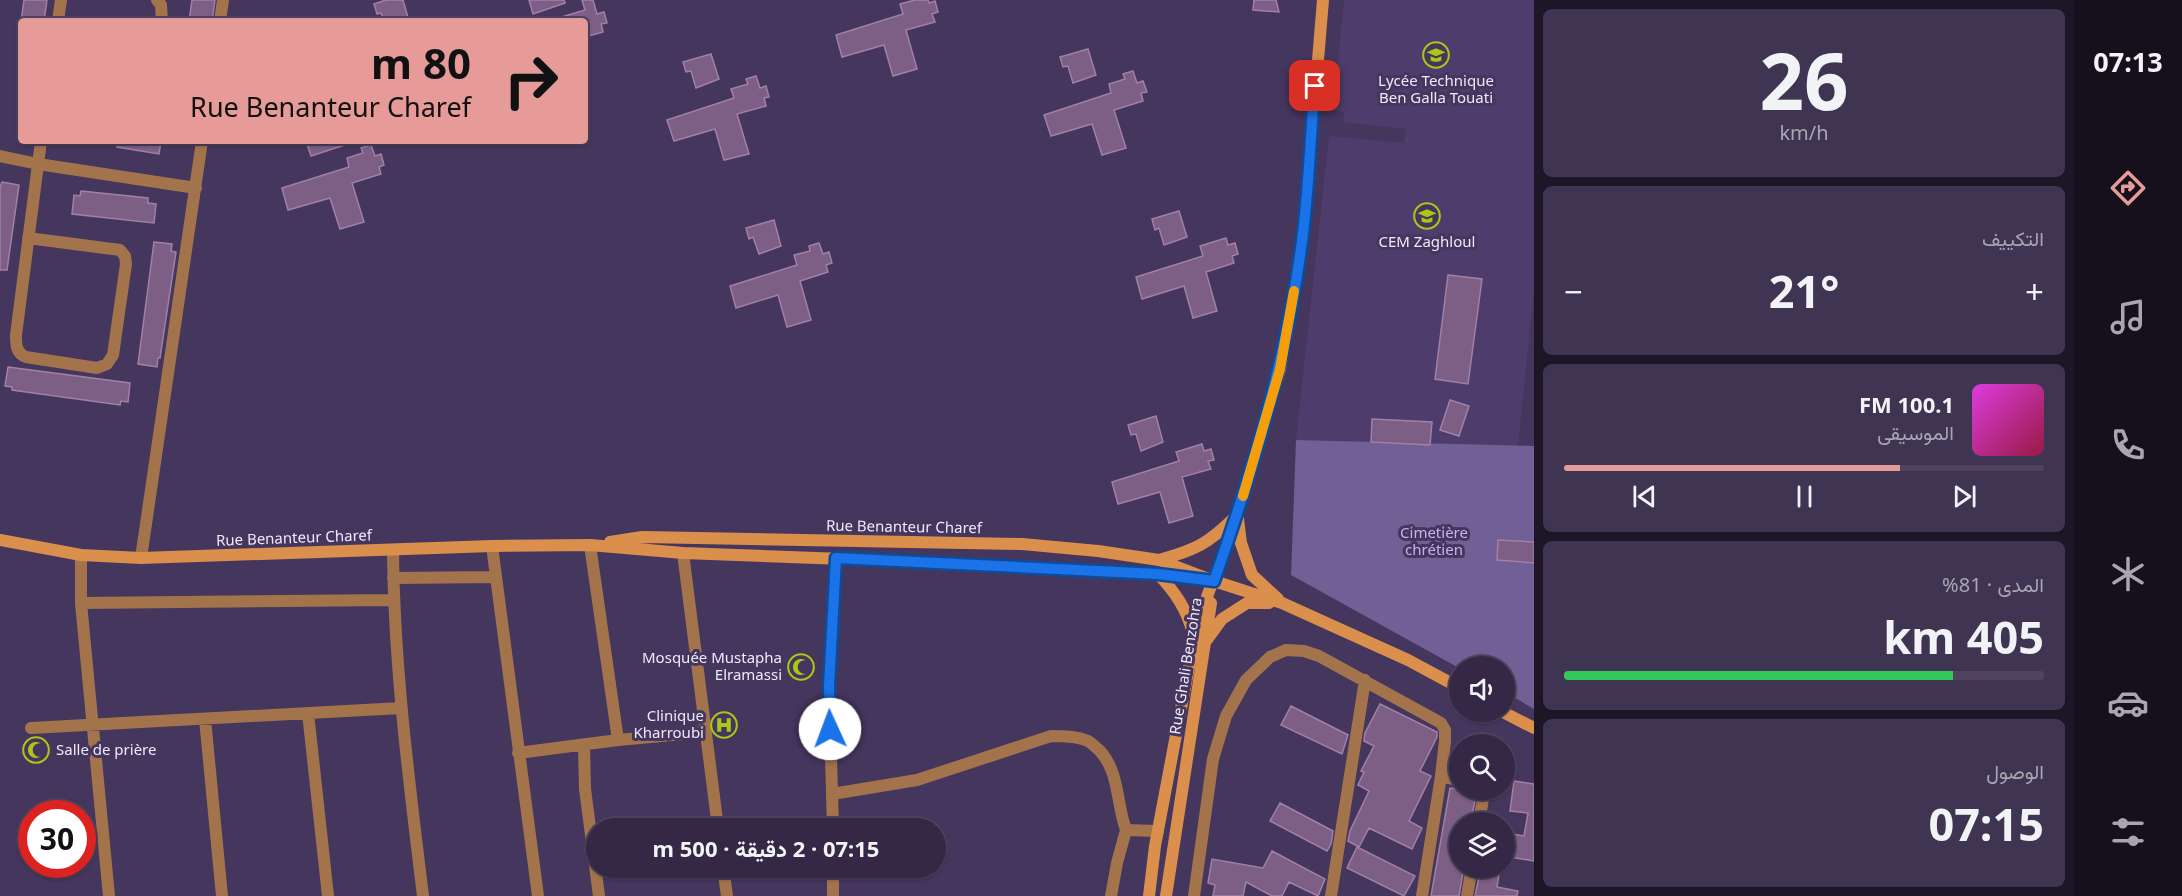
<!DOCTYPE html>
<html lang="ar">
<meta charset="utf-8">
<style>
:root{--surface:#342846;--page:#3f3451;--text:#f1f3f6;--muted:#a9a6b3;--line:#4e445f;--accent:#e69b98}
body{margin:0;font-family:"Noto Sans",Vazirmatn,sans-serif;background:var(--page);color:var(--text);direction:rtl;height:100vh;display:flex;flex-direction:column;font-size:22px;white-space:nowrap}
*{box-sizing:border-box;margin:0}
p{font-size:20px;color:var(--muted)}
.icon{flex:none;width:33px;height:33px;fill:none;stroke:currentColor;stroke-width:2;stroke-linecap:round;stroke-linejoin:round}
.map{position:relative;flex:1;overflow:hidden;direction:ltr}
.details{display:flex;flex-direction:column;gap:9px;padding:9px;background:#1d1626;width:540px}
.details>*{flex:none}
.top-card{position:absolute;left:18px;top:18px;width:570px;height:126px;border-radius:6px;box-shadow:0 2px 4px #0004,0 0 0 2px var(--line);direction:rtl;background:#e69b98;color:#111;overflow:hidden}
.controls{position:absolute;left:1449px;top:656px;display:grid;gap:12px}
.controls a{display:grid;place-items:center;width:66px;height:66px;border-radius:50%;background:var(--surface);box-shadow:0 2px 4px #0004,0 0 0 2px var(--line);font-size:30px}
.speed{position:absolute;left:18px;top:800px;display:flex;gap:12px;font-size:30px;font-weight:700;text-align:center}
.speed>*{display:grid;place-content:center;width:78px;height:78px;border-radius:50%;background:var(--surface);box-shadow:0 2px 4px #0004,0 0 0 2px var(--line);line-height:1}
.speed .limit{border:9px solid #d22;background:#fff;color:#111}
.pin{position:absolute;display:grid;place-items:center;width:51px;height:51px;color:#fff;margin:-26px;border-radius:12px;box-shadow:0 3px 9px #0006}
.me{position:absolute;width:66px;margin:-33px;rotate:358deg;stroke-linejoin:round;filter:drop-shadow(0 0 4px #0008)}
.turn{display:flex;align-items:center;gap:21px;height:126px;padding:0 18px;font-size:27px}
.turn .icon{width:78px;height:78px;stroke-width:2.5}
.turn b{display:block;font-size:42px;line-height:51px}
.big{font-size:45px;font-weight:700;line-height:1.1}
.details .tile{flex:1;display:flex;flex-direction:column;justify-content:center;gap:9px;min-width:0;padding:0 21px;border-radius:9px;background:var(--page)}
.details .dial{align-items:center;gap:0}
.dial b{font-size:78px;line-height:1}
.song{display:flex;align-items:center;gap:18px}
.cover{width:72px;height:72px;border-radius:9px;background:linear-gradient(135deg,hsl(300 70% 55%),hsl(340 70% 35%))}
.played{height:6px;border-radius:3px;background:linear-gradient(90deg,var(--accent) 70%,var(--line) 70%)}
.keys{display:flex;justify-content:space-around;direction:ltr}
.heat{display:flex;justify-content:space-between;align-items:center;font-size:33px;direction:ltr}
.charge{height:9px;border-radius:4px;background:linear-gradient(90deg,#34c759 81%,var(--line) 0)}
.trip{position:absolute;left:586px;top:818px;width:360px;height:60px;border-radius:30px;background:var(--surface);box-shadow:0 2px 4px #0004,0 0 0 2px var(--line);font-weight:700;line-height:60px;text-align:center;direction:rtl}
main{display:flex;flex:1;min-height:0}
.menu{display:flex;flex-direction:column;width:108px;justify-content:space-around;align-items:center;background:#15101c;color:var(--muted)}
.menu .icon{width:42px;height:42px}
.menu .selected{color:var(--accent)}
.menu b{font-size:27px;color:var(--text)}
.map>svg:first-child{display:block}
</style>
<main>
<nav class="menu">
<b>07:13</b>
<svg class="icon selected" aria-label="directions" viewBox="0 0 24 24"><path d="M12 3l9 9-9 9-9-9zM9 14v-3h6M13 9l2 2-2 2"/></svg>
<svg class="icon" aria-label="music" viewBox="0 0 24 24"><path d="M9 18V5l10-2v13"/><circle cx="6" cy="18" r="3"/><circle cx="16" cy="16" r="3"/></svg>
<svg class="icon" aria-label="phone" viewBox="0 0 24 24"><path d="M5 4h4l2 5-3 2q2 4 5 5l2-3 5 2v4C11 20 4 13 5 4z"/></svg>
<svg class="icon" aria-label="climate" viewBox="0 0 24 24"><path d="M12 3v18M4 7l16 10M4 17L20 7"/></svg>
<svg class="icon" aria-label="car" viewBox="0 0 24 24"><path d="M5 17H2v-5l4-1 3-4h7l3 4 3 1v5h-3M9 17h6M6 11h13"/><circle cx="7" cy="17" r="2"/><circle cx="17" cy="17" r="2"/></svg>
<svg class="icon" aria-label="filters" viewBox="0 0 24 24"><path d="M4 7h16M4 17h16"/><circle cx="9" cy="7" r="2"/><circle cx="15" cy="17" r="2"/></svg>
</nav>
<section class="details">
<div class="tile dial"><b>26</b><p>km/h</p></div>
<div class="tile"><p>التكييف</p>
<div class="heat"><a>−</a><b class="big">21°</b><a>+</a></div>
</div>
<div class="tile">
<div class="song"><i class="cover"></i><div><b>100.1 FM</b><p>الموسيقى</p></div></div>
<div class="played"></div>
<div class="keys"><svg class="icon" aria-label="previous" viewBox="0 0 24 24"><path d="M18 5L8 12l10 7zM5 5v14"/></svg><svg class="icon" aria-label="pause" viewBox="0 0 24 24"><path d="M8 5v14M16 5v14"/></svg><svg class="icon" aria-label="next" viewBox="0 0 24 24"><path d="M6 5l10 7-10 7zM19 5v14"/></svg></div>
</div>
<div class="tile"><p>المدى · 81%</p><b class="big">405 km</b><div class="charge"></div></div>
<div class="tile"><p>الوصول</p><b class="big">07:15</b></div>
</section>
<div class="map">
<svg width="1534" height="896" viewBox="0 0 1534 896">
<rect width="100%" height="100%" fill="#45365e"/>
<path fill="#4e3d6c" d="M1344 0H1534V290L1518 446 1296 440 1329 136 1404 143 1406 129 1343 122 1344 112 1333 110Z"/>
<path fill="#725f96" d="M1296 440 1534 446V709L1505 692 1504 666H1460L1459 668 1291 575Z"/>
<path fill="#7d5e84" stroke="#a180a8" stroke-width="1.5" d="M24 0H47L44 21H21Z
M192 0H215L212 21H189Z
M386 0H403L409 21H384L381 13 377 14 374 4Z
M529 0H564L565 3 533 14Z
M582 0H593L597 14 604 12 607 23 601 24 603 32 585 37V21H558V18L585 10Z
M915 0H928L929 3 935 1 938 12 932 14 935 22 906 30 917 69 893 76 884 45 842 57 836 35 903 14 900 4Z
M1254 0H1276L1279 12 1253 10Z
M1088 49 1096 75 1073 83 1068 66 1063 67 1060 57Z
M711 54 719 79 696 88 691 71 686 72 683 62Z
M1133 71 1137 83 1143 81 1147 92 1141 93 1143 101 1114 110 1126 148 1102 155 1092 124 1051 136 1044 115 1111 93 1109 84 1125 79 1123 74Z
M756 76 760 88 766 86 769 97 764 98 766 106 737 114 749 154 724 160 715 129 674 141 667 120 734 98 731 89 748 84 746 79Z
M117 141H161L159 154 117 147Z
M306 141H348V144L311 156Z
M371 145 375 156 381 154 384 165 379 167 381 174 352 183 364 222 340 229 330 198 288 210 282 188 349 167 347 158 363 153 361 148Z
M2 182 19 185 7 270H0V187Z
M81 191 148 198V203L156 204 154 223 72 214 74 195 80 196Z
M1179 211 1187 237 1164 245 1159 228 1155 230 1152 219Z
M774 220 781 246 759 254 753 237 749 239 746 228Z
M1226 238 1228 245 1235 243 1238 254 1232 256 1234 263 1206 272 1217 311 1193 318 1184 286 1142 299 1136 277 1203 256 1200 246Z
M154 242 172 244 171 251 176 252 160 358H158L157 367 138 364Z
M819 243 823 254 829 252 832 263 826 265 828 272 800 281 811 320 787 327 778 295 736 308 730 286 797 265 794 255 810 251 809 246Z
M1448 275 1482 279 1468 384 1435 379Z
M8 367 130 383 128 402 121 401 120 405 12 390V387L5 386Z
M1450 400 1469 406 1459 436 1440 430Z
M1156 416 1163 442 1141 451 1136 434 1131 435 1128 425Z
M1372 419 1432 422 1430 445 1371 442Z
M1202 444 1204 451 1211 449 1214 460 1208 461 1211 469 1182 477 1193 516 1169 523 1160 492 1118 504 1112 482 1179 461 1176 452Z
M1498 540 1534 542V563L1497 560Z
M1380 704 1437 732V737L1420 771 1431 776 1409 821 1422 828 1412 849 1369 828 1359 847 1348 841 1350 831 1369 791 1358 785 1364 772 1361 771 1374 746 1364 741 1365 733Z
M1291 706 1348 735 1342 754 1281 725Z
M1514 781 1534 784V861L1504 856 1507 833 1524 836 1528 813 1510 811Z
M1450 788 1472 791 1475 800 1471 822H1460V867H1464L1459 896H1431Z
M1280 803 1333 831 1331 844 1327 851 1270 821Z
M1357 847 1415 876 1404 896 1347 868Z
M1272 851 1325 879 1318 896 1289 882 1282 896H1272L1246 882 1243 896H1213L1215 885 1208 883 1212 859 1263 868Z
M1480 872 1499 875 1497 887 1518 891 1517 896H1475Z"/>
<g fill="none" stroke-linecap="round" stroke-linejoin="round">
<path stroke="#a3744c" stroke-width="12" d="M157 0 161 5 162 21
M58 21 61 0
M220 21 223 0
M0 156 38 164 196 188
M28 238 120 250 125 256 126 264 113 355 107 364 97 368 26 357C16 353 16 345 16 335L41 141
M590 545 618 740
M492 546 538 896
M393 550C394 666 409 781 423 896
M683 553 718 828
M81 555V603L109 896
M141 558 202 141
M393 578 496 577
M81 603 393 600
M308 713 328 896
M205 719 222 896
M31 728 401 708
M584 746 585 789 599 896
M518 753 618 740 705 732
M1441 776 1460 781
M832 794 917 780 1051 736C1063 736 1077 736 1088 741 1092 743 1095 747 1099 750 1120 772 1116 803 1126 830
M1479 822 1483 799 1480 789
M833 828 829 686 836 558
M723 867 727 896
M833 867V896
M1111 896 1117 863 1126 830 1158 831
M1194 896 1213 759 1226 716 1246 680 1270 657 1286 650 1304 651 1319 656 1441 723 1445 730V741L1441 776 1422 896
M1331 896 1365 680
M1467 896 1472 867"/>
<path stroke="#db8f4d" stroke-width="12" d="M1238 519 1241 543 1252 575 1278 599
M0 540 81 555 141 558 492 546 590 545 683 553 897 561 1158 574 1214 581
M610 542 642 537 1022 544 1098 551 1159 560 1214 581 1282 603 1408 660 1460 688
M1159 560C1195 550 1208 544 1234 518
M1158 574C1175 592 1187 609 1193 634
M1206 641 1222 619 1247 603H1269
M1501 711 1534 728
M1149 896 1155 846 1197 624 1237 515 1280 369 1303 240 1323 0
M1166 896 1211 603"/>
</g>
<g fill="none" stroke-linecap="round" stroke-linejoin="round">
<g stroke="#114b97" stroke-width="15">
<path id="route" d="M830 729 829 686 836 558 1158 574 1214 581C1253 470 1287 357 1302 241 1309 190 1310 137 1315 86"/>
</g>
<use href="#route" stroke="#1a73e8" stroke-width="10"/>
<path stroke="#f59e0b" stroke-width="10" d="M1243 496 1280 369 1294 291"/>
</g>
<defs>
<g id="school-ring" transform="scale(1.35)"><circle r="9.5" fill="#45365e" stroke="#aac718" stroke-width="1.5"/><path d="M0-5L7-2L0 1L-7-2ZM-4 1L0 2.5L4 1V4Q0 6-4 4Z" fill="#aac718"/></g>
<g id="mosque-ring" transform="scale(1.35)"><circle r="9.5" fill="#45365e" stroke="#aac718" stroke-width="1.5"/><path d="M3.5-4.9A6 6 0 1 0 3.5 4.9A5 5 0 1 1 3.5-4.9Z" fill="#aac718"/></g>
<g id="hospital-ring" transform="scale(1.35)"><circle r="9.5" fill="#45365e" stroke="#aac718" stroke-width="1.5"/><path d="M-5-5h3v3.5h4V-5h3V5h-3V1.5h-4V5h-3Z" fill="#aac718"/></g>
</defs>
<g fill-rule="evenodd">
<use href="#school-ring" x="1436" y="55"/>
<use href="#school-ring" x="1427" y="216"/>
<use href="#mosque-ring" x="801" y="667"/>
<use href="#hospital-ring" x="724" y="725"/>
<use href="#mosque-ring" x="36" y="750"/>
</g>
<g text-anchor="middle" stroke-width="6" stroke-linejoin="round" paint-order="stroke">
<g font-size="15" fill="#eee8fc" stroke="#45365e">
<text x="1436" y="86">Lycée Technique<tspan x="1436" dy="17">Ben Galla Touati</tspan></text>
<text x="1427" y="247">CEM Zaghloul</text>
<text x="782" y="663" text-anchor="end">Mosquée Mustapha<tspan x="782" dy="17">Elramassi</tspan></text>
<text x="704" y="721" text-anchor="end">Clinique<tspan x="704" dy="17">Kharroubi</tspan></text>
<text x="56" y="755" text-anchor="start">Salle de prière</text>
</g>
<g font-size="15" fill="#eee8fc" stroke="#45365e">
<text transform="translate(904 527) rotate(1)" y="5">Rue Benanteur Charef</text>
<text transform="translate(294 538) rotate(-2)" y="5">Rue Benanteur Charef</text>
<text transform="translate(1186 666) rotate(-81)" y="5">Rue Ghali Benzohra</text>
</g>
<g font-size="15" fill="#c7b1f1" stroke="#45365e">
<text x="1434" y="538">Cimetière<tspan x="1434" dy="17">chrétien</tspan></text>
</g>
</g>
</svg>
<div class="controls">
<a><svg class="icon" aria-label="sound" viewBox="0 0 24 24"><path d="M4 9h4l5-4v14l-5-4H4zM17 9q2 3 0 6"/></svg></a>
<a><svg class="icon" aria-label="search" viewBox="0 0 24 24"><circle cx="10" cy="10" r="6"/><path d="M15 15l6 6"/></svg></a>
<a><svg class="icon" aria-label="layers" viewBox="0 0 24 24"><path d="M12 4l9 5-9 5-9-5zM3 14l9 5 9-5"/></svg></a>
</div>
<div class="speed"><div class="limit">30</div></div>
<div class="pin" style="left:1315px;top:86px;background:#d93025"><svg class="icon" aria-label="arrive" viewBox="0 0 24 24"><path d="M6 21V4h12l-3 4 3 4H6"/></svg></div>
<svg class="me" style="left:830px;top:729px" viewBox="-20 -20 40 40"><circle r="19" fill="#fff"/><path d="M0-13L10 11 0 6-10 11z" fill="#1a73e8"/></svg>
<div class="trip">07:15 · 2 دقيقة · 500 m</div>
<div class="top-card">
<div class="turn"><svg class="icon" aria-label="right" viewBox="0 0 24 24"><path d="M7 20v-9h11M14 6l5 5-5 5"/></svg><div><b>80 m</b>Rue Benanteur Charef</div></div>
</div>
</div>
</main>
